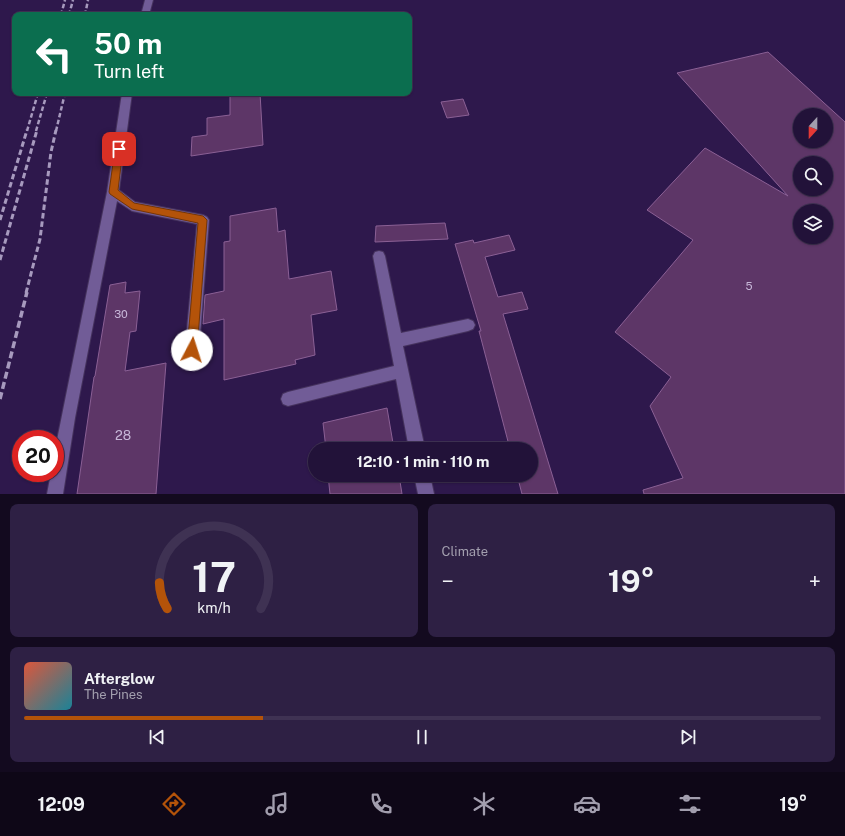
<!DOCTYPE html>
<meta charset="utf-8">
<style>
:root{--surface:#221239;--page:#2e2044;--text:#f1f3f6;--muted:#a29eae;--line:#3f3253;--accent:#b45309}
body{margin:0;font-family:"Public Sans",sans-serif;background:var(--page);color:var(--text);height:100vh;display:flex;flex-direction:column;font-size:15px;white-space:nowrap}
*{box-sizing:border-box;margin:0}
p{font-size:13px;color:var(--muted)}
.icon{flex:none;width:22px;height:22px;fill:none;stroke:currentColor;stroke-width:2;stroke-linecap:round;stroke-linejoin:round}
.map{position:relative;height:494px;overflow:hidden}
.side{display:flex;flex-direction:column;gap:10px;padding:10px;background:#130a1f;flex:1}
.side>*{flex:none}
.guide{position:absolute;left:12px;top:12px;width:400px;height:84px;border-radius:8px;box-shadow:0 1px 3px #0004,0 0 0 1px var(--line);background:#0b6e4f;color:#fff;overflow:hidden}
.needle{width:26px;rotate:201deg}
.fabs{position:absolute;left:793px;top:108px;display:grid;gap:8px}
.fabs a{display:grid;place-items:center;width:40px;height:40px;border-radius:50%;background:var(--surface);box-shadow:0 1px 3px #0004,0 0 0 1px var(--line);font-size:20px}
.speed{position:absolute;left:12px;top:430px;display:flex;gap:8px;font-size:20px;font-weight:700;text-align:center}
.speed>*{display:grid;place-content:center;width:52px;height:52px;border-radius:50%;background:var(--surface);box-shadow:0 1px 3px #0004,0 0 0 1px var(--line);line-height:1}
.speed .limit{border:6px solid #d22;background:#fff;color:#111}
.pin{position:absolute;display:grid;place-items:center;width:34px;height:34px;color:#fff;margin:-17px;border-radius:8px;box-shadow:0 2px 6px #0006}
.me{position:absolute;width:44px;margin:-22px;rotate:5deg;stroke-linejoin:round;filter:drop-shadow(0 0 3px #0008)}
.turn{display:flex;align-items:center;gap:14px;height:84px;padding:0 16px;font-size:18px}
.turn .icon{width:52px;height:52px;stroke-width:2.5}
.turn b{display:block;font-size:28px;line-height:34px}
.big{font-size:30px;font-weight:700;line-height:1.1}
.side .widget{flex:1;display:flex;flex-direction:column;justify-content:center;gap:6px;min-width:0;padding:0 14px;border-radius:8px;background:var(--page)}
.side .dial{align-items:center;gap:0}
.dial svg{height:104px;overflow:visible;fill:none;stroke:var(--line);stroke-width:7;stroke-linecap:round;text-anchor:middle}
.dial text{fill:var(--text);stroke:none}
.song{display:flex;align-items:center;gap:12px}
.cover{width:48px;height:48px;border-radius:6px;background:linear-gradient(135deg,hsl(10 70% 55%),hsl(190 70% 35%))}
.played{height:4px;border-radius:2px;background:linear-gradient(90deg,var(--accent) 30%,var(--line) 30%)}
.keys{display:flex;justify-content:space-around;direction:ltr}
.heat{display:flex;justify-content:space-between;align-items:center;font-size:22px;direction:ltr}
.side .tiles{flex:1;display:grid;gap:10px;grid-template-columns:1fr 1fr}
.widget:last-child{grid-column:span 2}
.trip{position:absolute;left:308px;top:442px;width:230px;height:40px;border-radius:20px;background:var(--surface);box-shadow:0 1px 3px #0004,0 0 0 1px var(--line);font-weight:700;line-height:40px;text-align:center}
.tab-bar{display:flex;height:64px;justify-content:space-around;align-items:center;background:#0e0717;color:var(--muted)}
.tab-bar .icon{width:28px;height:28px}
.tab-bar .active{color:var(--accent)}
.tab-bar b{font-size:18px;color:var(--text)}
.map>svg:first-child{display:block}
</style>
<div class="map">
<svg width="845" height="494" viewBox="0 0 845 494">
<rect width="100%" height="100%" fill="#2e184c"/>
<path fill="#5d3667" stroke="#8b6095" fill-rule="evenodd" d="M768 52 845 122V494H644L643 490 683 478 650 406 671 377 615 332 693 240 647 210 705 148 788 196 677 73ZM800 115H826V141H800ZM800 163H826V189H800ZM800 211H826V237H800Z
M230 93H260L263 145 191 156 192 137 207 135V118L230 115Z
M463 99 469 115 447 118 441 102Z
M276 208 278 232 285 230 289 279 331 271 337 310 311 315 315 355 295 360 296 364 224 380V319L203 324 205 295 224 291V242L230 241V216Z
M445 223 448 239 375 242 376 226Z
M509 235 515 250 485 257 498 297 522 292 528 309 503 314 558 494H522L517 475H531V449H510L479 331H481L455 244 473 240 474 243Z
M126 282 125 293 140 291 136 331 130 332 125 371 166 363 156 494H77L94 377 95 376 110 285Z
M387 408 394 449H326L323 423Z
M328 475H399L402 494H330Z"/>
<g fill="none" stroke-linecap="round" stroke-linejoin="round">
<g stroke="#45325d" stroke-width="2">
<path id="minor" d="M145 0H153L149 15H141Z
M122 93H132L119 190 135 202 203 215 207 217 209 220 199 350 197 355 192 357 187 355 185 350 197 224 132 211 117 201 75 418 63 494H47L51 473H55V450L107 192Z
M379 251 383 252 385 256 401 333 468 319 473 321 475 325 473 329 468 331 403 346 425 449H409L396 379 288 406 283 404 281 399 283 394 288 392 394 366 373 256 375 252Z
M414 475H430L434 494H418Z"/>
</g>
<use href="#minor" fill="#715c97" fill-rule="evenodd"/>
<path stroke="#a79abe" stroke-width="2.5" stroke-dasharray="4.5 2.5" stroke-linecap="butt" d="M61 15 65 0
M69 15 73 0
M85 15 88 0
M27 131 38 93
M36 131 47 93
M56 131 65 93"/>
<path stroke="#a79abe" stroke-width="3" stroke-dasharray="5.5 3" stroke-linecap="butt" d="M0 220 27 130
M0 260 37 130
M26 293 40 239 51 152 56 130"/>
<path stroke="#a79abe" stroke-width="3.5" stroke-dasharray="7 3.5" stroke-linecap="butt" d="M0 399 27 292"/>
</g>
<path fill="#b45309" stroke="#753606" d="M119 146 123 149 118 190 134 203 203 216 207 220 197 350 195 353 192 355 188 353 187 350 198 223 132 209 110 194 109 192 115 149Z"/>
<g text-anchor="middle" stroke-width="4" stroke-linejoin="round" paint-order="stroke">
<g font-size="11" fill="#c7b7d8">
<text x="749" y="290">5</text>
<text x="121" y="318">30</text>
</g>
<g font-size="13" fill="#c7b7d8">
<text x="123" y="440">28</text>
</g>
</g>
</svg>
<div class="fabs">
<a><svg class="needle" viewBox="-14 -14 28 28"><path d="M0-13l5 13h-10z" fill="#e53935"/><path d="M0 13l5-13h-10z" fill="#a29eae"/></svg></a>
<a><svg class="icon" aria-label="search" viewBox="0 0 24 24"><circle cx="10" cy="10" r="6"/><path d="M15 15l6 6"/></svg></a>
<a><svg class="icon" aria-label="layers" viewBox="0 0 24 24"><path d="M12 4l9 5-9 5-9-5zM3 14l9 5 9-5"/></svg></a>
</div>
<div class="speed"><div class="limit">20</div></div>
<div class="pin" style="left:119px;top:149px;background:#d93025"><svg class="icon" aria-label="arrive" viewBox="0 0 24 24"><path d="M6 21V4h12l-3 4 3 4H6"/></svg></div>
<svg class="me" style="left:192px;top:350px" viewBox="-20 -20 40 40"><circle r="19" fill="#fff"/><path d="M0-13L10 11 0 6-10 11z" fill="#b45309"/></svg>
<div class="trip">12:10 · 1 min · 110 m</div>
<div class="guide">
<div class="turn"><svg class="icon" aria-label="left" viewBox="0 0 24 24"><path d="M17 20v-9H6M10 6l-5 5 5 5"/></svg><div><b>50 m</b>Turn left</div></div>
</div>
</div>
<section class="side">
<div class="tiles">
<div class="widget dial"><svg viewBox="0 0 100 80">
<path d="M14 69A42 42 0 1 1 86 69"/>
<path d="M14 69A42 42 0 0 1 8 49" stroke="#b45309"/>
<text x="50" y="56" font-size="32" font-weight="700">17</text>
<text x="50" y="72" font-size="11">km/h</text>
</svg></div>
<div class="widget"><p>Climate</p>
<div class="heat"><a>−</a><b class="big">19°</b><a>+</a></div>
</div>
<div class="widget">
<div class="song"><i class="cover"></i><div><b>Afterglow</b><p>The Pines</p></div></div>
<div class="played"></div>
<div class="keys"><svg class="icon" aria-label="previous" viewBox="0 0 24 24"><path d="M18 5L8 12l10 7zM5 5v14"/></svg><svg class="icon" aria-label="pause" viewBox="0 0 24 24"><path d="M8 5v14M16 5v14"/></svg><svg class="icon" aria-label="next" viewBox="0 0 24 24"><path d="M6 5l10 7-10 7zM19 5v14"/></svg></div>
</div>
</div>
</section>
<nav class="tab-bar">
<b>12:09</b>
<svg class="icon active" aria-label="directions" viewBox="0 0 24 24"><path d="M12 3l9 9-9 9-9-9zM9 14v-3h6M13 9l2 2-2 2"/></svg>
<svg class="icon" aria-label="music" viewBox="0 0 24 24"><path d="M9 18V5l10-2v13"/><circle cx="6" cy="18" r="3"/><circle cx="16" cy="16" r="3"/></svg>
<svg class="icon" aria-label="phone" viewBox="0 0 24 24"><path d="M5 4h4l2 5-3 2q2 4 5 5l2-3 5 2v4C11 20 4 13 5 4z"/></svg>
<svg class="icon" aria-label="climate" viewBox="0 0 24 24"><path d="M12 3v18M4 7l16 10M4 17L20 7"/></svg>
<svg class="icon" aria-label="car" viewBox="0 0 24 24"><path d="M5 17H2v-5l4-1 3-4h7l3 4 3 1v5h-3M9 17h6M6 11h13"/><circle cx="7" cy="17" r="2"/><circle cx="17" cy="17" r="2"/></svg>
<svg class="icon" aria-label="filters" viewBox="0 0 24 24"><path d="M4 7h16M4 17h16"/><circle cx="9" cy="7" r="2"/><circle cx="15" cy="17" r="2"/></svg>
<b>19°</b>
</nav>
